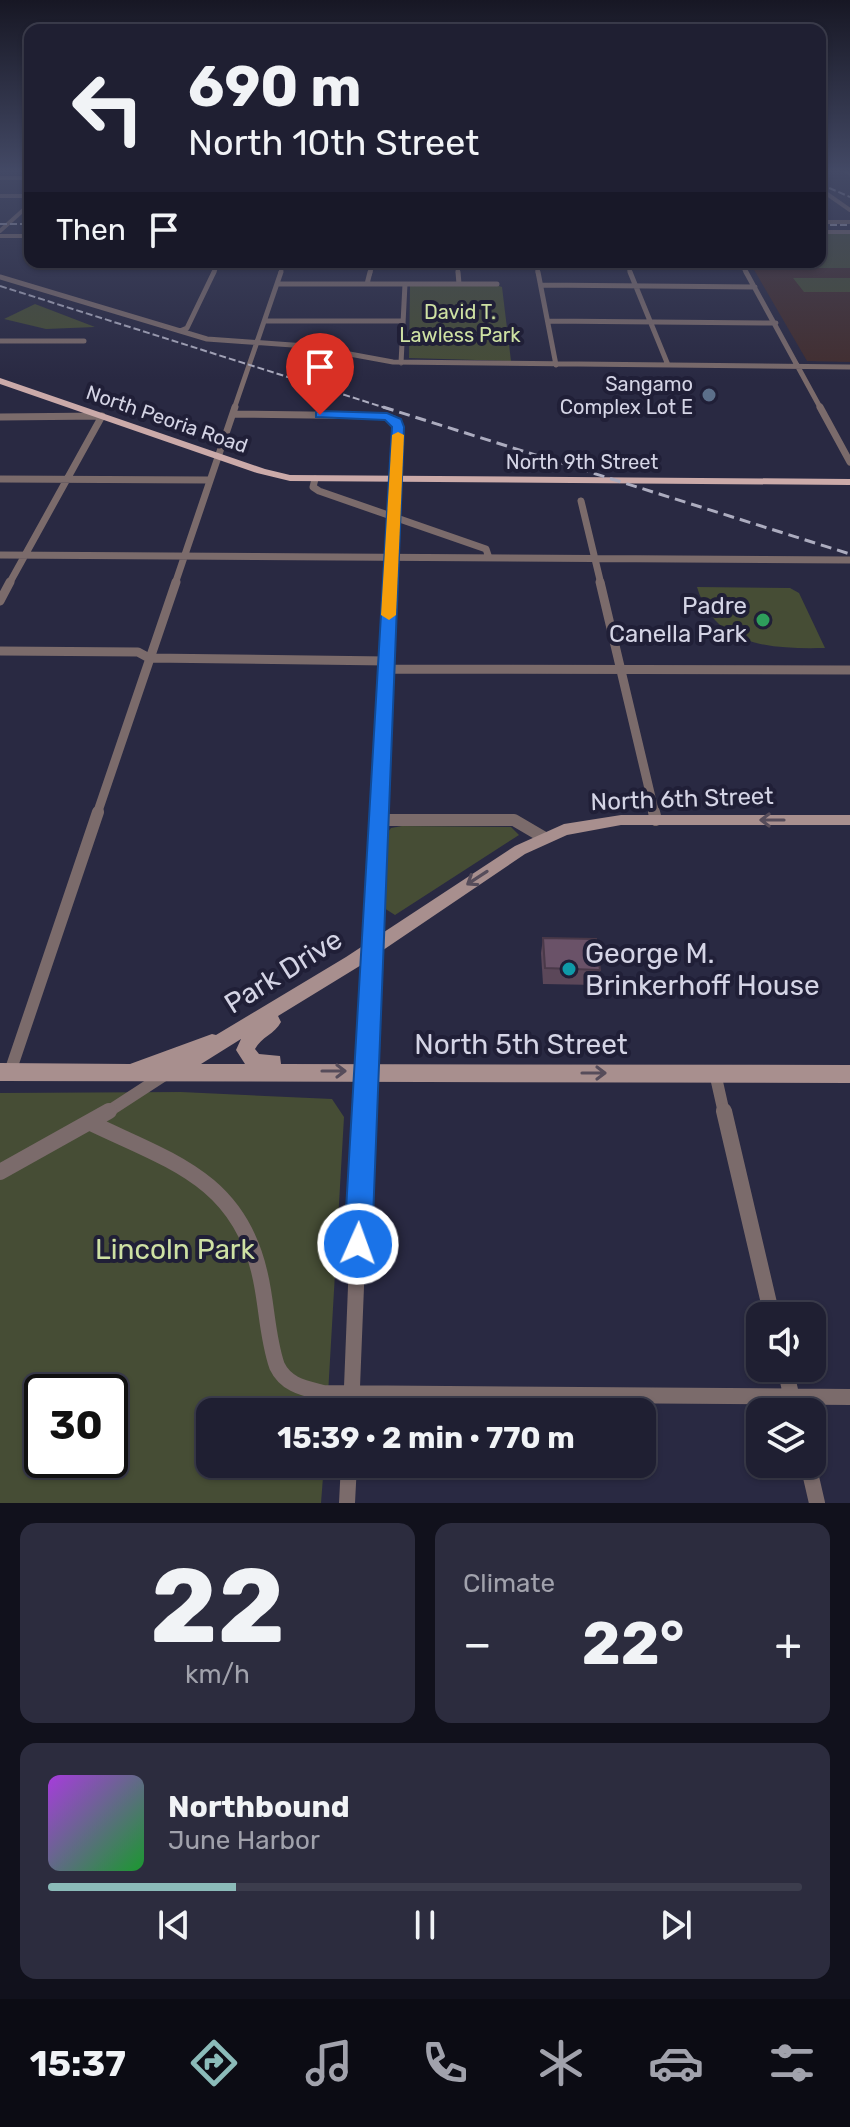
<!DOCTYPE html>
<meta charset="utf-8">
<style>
:root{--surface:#1f1f32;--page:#2c2c3e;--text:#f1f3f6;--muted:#a1a2ac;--line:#3c3d4d;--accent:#8bbbb9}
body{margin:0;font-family:Rubik,sans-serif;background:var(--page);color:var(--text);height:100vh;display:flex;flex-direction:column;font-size:30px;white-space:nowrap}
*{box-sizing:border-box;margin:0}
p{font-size:26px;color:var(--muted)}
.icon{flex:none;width:44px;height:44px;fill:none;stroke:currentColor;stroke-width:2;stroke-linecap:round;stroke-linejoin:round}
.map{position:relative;height:1503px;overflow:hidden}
.details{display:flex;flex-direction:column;gap:20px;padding:20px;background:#11111c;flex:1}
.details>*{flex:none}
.banner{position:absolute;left:24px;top:24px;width:802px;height:244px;border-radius:16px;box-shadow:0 2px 6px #0004,0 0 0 2px var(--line);background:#1f1f32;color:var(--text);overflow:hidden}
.buttons{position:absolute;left:746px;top:1302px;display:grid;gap:16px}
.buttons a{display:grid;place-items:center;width:80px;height:80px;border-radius:16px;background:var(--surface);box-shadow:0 2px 6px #0004,0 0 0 2px var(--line);font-size:40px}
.speed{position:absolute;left:24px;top:1374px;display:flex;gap:16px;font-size:40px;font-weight:700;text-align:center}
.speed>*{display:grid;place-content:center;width:104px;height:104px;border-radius:50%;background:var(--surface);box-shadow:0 2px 6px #0004,0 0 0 2px var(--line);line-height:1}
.speed .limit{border:4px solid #111;border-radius:12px;background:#fff;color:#111}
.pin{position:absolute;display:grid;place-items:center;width:68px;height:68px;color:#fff;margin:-82px -34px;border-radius:50% 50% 50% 0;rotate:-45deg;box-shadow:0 0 8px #0007}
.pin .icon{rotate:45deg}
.me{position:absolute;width:88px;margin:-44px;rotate:2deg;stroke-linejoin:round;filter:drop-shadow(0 0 6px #0008)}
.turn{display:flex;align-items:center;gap:28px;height:168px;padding:0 32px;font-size:36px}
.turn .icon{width:104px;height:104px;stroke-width:2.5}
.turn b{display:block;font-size:56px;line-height:68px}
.then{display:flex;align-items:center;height:76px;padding:0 32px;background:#0003;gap:16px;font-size:30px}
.big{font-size:60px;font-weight:700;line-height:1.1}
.details .tile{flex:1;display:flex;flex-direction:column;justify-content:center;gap:12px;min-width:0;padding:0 28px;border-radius:16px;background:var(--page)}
.details .dial{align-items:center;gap:0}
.dial b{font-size:104px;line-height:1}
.song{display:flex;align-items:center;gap:24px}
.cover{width:96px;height:96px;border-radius:12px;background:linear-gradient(135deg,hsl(280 70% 55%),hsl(130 70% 35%))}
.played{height:8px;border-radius:4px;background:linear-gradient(90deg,var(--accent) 25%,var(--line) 25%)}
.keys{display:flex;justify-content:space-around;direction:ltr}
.heat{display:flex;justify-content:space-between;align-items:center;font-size:44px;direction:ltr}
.details .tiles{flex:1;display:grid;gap:20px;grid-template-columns:1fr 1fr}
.tile:last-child{grid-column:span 2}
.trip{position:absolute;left:196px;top:1398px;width:460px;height:80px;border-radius:16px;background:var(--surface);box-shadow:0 2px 6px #0004,0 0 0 2px var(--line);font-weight:700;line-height:80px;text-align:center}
.tabs{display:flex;height:128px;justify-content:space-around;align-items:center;background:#0c0c14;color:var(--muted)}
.tabs .icon{width:56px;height:56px}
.tabs .current{color:var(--accent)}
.tabs b{font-size:36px;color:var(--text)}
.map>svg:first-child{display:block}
</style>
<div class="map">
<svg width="850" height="1503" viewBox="0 0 850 1503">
<rect width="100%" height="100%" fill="#292942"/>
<path fill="#422d2e" d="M753 268H850V362L807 361Z"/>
<path fill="#464d35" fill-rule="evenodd" d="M820 233H850V268H753L749 262H820Z
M793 278H850V292H804Z
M496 285 502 287 511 361 409 358 410 286Z
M35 304 95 327 46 329 4 319Z
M697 587 790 588 799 593 825 648C771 649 715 647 697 587Z
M402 826 511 827 519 835 395 915 384 908 387 833 391 828Z
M181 1092 332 1099 344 1117 327 1412H210V1464H324L321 1503H0V1093ZM42 1392H110V1460H42Z"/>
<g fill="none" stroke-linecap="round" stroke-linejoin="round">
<path stroke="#7b6b6b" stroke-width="4" d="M0 178H30
M820 189 850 210
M0 196H30
M820 222H850
M0 231 30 204
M820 232H850
M0 236H30
M457 262 458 274
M536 262 538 274
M626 262 631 274
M740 262 747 274
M213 274 219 262
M280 274 284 262
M370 274 373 262"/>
<path stroke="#7b6b6b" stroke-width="5" d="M458 272 459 284
M538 272 556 365
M630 272 668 365
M746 272 821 409
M0 277 207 339 306 346 393 362 850 367
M277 284H497
M367 284 370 272
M541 285 755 287
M265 321H403
M548 321 776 323
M180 331 187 328 214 272
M0 341H84
M401 363 405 284
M234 409 281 272"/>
<path stroke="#7b6b6b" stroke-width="7" d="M820 407 850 462
M233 414 383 416 394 419 398 427 390 584
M0 417 102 416
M0 479 209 480
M315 479 313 487 319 491 486 549 489 558
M581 501 601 584
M0 555 850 560
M9 584 102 416
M175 584 235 407"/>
<path stroke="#7b6b6b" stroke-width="9" d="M600 582 655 814
M0 601 10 582
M0 651 138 652 149 658 387 661
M387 669 850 670
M97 814 176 582
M378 814 390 582"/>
<path stroke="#7b6b6b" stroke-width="12" d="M654 812 656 820
M378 820H514L543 837
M10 1072 98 812
M715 1073 724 1113
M106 1113 163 1076
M363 1113 378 812"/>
<path stroke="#7b6b6b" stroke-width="16" d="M724 1111 772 1316
M91 1123C170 1161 239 1179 260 1275 267 1305 267 1337 277 1366 286 1385 304 1388 323 1393L850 1397
M0 1172 109 1111
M785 1368 795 1412
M351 1412 363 1111
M808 1464 817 1503
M347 1503 349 1464"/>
<path fill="#7b6b6b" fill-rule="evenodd" d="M842 170H846L850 173V176Z"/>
<path fill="#a88f8e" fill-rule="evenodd" d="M621 815H850V825H621L567 835 525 854 358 967 278 1016 281 1022C275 1034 261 1037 255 1049L259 1054 280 1056 281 1064 850 1065V1083L0 1081V1063L130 1064 212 1034 216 1035 346 957 515 846 564 824ZM241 1039 236 1050 245 1064H201Z"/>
<path fill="#cbaaa9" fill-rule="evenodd" d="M0 378 265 469 290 475 850 479V485L290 481 257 473 0 384Z"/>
<path stroke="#acacbf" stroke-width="2" stroke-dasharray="7 3" stroke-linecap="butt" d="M820 184 850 197
M0 224H30
M820 225H850
M0 286 389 409"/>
<path stroke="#acacbf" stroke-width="3" stroke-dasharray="11 6" stroke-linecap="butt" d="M383 407 850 554"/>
</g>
<path fill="#5b4759" d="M543 938 600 970 597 985 543 984 541 953Z"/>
<path fill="#6a5268" stroke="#4a3949" stroke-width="2" d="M543 938 596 939 600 970 545 968Z"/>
<defs><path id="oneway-shaft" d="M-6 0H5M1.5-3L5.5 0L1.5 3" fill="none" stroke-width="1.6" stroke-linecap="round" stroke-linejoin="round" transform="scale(2)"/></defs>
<g stroke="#564c5a">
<use href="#oneway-shaft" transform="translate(772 820) rotate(-180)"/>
<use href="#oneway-shaft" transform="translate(477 878) rotate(147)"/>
<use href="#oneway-shaft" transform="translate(334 1071)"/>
<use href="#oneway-shaft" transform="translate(594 1073)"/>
</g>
<linearGradient id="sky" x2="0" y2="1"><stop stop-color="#171724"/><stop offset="0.45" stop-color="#434965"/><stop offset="1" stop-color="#434965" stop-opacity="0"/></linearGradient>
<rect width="850" height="380" fill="url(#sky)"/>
<path fill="#1a73e8" stroke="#114b97" stroke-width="2" d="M320 411 387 413 401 419 404 427 372 1244 368 1253 358 1258 349 1253 344 1244 392 427 385 420 316 417V412Z"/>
<path fill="#f59e0b" d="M398 432 404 435 396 615 389 620 381 615 392 435Z"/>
<circle fill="#5c6f8a" stroke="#201f37" stroke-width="3" cx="709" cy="395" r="8"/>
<circle fill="#2e9e5b" stroke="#201f37" stroke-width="3" cx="763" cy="620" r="8"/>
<circle fill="#0f9aa8" stroke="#201f37" stroke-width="3" cx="569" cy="969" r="8"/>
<g text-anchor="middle" stroke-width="8" stroke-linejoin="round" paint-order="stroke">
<g font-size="20" fill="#cee1a3" stroke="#201f37">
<text x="460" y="319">David T.<tspan x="460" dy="23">Lawless Park</tspan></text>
</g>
<g font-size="20" fill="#d4d4e5" stroke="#201f37" text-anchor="end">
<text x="693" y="391">Sangamo<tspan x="693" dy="23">Complex Lot E</tspan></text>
</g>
<g font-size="20" fill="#d4d4e5" stroke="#201f37">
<text transform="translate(167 419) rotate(19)" y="7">North Peoria Road</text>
<text x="582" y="469">North 9th Street</text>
</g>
<g font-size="24" fill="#d4d4e5" stroke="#201f37" text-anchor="end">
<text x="747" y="614">Padre<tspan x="747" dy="28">Canella Park</tspan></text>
</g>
<g font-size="24" fill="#d4d4e5" stroke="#201f37">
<text transform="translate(682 799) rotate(-2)" y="8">North 6th Street</text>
</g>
<g font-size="28" fill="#d4d4e5" stroke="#201f37" text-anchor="start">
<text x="585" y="963">George M.<tspan x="585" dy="32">Brinkerhoff House</tspan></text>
</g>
<g font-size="28" fill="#d4d4e5" stroke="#201f37">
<text transform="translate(283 971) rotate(-32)" y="10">Park Drive</text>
<text x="521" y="1054">North 5th Street</text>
</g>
<g font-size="28" fill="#cee1a3" stroke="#201f37">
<text x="175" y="1259">Lincoln Park</text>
</g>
</g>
</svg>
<div class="buttons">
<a><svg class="icon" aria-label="sound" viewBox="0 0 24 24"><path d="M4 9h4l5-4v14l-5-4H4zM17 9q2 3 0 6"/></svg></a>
<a><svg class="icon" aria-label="layers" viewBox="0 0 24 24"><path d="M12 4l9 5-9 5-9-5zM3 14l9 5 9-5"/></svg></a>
</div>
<div class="speed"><div class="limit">30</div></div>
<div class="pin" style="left:320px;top:415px;background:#d93025"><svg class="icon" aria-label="arrive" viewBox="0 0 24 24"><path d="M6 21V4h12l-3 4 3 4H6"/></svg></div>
<svg class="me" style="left:358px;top:1244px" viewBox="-20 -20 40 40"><circle r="17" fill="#1a73e8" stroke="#fff" stroke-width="3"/><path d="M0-11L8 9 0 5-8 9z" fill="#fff"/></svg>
<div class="trip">15:39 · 2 min · 770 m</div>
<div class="banner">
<div class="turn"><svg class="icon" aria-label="left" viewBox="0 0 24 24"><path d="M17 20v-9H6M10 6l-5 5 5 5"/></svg><div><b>690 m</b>North 10th Street</div></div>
<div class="then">Then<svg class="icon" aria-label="arrive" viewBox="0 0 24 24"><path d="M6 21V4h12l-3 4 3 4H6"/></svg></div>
</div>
</div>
<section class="details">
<div class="tiles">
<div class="tile dial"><b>22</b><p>km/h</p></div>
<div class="tile"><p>Climate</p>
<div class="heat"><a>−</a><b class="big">22°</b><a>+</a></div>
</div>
<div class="tile">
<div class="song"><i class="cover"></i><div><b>Northbound</b><p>June Harbor</p></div></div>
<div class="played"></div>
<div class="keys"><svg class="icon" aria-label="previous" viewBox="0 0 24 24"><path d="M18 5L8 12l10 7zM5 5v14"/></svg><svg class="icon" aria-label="pause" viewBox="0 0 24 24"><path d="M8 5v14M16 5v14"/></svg><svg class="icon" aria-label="next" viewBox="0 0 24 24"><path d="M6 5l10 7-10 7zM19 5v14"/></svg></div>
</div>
</div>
</section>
<nav class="tabs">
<b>15:37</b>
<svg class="icon current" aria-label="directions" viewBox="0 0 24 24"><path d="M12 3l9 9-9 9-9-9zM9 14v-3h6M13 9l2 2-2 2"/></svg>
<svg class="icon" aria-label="music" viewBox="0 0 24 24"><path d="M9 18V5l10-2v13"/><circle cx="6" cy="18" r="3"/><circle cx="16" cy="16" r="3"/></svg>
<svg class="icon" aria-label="phone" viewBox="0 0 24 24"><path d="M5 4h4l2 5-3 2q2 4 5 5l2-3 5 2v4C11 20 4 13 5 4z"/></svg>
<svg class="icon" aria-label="climate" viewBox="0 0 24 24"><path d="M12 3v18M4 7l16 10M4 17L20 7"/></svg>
<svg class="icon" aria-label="car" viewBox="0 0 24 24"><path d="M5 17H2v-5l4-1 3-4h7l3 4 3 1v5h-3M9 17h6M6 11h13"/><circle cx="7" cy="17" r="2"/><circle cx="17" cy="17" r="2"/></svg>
<svg class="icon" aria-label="filters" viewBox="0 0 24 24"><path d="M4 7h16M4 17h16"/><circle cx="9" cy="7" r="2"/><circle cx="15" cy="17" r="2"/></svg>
</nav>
